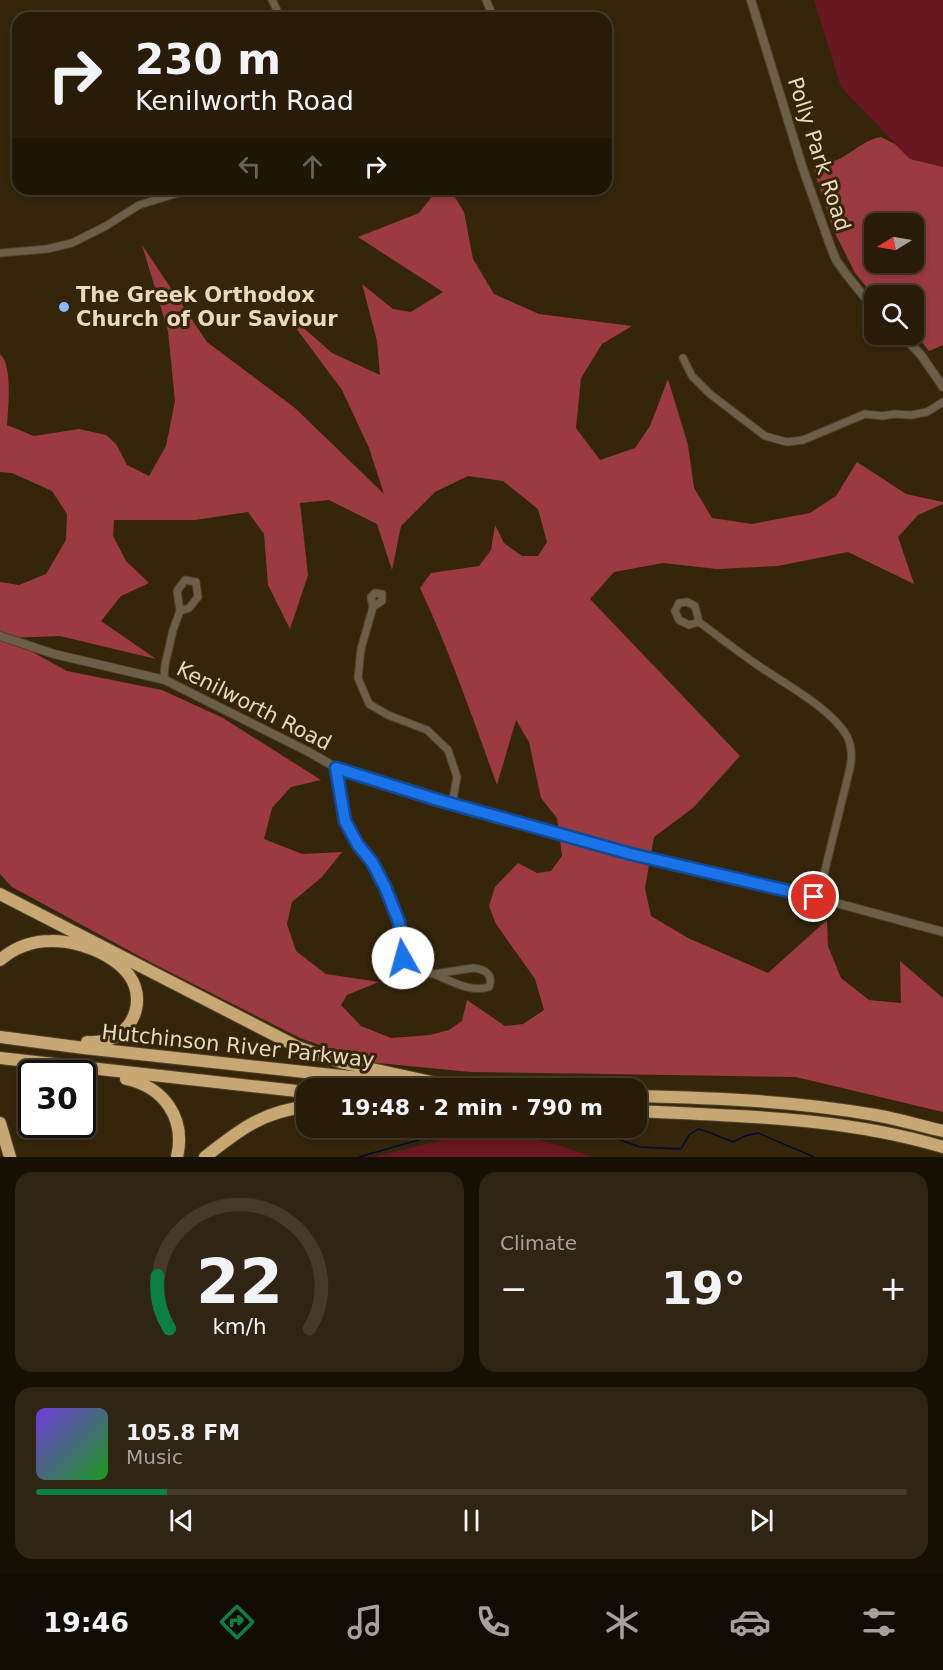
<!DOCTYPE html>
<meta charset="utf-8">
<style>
:root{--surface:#281c08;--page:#302512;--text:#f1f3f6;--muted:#a5a19c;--line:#443a29;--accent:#0b8043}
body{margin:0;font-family:"DejaVu Sans",sans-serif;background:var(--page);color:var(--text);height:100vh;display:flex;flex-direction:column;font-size:22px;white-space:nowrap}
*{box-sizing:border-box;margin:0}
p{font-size:20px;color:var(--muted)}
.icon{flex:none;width:33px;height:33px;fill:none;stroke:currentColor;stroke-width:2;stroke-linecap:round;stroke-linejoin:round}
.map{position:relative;height:1157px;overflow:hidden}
.sheet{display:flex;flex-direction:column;gap:15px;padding:15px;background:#160f04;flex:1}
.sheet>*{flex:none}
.top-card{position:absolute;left:12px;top:12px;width:600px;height:183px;border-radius:18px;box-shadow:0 3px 9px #0003,0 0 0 2px var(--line);background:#281c08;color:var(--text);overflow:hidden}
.needle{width:39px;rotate:259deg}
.fabs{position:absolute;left:864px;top:213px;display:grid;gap:12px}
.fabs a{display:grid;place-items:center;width:60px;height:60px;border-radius:12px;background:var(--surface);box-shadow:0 3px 9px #0003,0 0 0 2px var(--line);font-size:30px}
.speed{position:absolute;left:18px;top:1060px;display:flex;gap:12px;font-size:30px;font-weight:700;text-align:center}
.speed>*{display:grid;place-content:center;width:78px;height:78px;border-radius:50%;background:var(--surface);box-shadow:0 3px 9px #0003,0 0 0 2px var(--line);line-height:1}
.speed .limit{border:3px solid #111;border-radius:9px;background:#fff;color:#111}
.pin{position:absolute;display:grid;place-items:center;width:51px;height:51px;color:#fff;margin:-26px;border:3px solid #fff;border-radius:50%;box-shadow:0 2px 6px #0007}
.me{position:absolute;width:66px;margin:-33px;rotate:353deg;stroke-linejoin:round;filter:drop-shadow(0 0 4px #0008)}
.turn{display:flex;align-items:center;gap:21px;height:126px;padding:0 24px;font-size:27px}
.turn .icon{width:78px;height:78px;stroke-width:2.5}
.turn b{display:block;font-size:42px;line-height:51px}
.lanes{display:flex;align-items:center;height:57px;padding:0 24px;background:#0003;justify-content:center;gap:30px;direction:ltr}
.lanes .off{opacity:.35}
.big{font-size:45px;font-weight:800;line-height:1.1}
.sheet .widget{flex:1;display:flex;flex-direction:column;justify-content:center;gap:9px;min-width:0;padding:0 21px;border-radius:18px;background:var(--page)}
.sheet .dial{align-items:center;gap:0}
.dial svg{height:156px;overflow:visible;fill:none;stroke:var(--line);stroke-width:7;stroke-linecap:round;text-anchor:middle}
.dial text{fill:var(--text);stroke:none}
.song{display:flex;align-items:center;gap:18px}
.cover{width:72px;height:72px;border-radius:9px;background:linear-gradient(135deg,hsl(260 70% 55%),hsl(120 70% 35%))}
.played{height:6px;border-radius:3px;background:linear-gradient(90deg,var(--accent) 15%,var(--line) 15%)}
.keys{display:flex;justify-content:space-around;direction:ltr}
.heat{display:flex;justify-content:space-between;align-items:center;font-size:33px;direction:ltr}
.sheet .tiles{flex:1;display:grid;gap:15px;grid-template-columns:1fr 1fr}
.widget:last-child{grid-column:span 2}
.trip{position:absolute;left:296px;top:1078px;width:351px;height:60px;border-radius:18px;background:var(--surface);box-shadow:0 3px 9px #0003,0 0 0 2px var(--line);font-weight:800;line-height:60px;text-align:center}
.tabs{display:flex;height:96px;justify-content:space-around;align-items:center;background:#100b03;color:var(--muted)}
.tabs .icon{width:42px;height:42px}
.tabs .current{color:var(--accent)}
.tabs b{font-size:27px;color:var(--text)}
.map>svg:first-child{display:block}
</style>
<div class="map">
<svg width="943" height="1157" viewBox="0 0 943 1157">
<rect width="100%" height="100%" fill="#35260b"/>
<path fill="#691720" d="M814 0H943V167L910 159 841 87Z
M492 1128 558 1145 593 1157H373Z"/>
<path fill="#9b3a41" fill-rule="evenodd" d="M881 137 895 144 910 159 943 167V345L929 351 914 332V296H874L855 273 833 229 813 167C824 164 836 162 846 155 858 148 867 139 881 137ZM874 224H914V262H874Z
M438 189H450L464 212 473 259 494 294 539 314 632 326 602 344 581 378 576 428 600 460 635 448 650 426 668 379 688 445 694 488 712 518 752 524 810 513 836 496 857 462 906 494 943 502V504L918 515 898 537 914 584 848 552 778 566 717 569 663 563 614 572 590 599 740 756 693 808 654 837 645 888 651 916 688 938 768 973 827 920 828 946 841 978 869 1000 901 1003 900 961 943 998V1112L796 1077 471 1072 367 1062 300 1038 150 962 12 887 0 874V582L19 585 46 574 66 540 67 514 52 491 12 473 0 472V354C13 365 8 408 7 425L34 436 79 429 106 435 116 444 127 465 149 476 166 446 175 401 168 331 142 245 207 342 295 408 384 494 369 448 342 390 281 308 332 353 380 375 377 341 362 284 393 309 411 312 443 292 358 237 419 213ZM468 476 503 481 538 509 547 542 538 556H522L504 543 495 525 491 550 479 566 431 573 420 588C450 652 473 719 497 785L516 720 529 742 541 798 557 818 562 856 551 871 537 873 518 863 495 887 489 906 496 924 535 979 544 1010 523 1024 505 1026 467 1000 462 1021 449 1030 430 1035 391 1038 361 1026 341 1005 347 995 379 982 326 974 296 951 287 924 292 902 322 877 342 852 302 854 264 839 272 808 291 787 321 780 223 718 162 690 67 671 7 638 60 636 156 659 101 621 121 596 149 583 126 561 113 536 114 520H195L248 512 264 534 268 585 290 629 308 575 300 503 329 500 377 524 392 570 401 526 435 492Z"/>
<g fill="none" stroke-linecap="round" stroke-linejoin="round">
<path stroke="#000d32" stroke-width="1.5" d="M578 1128 604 1134 640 1147 681 1149 689 1135 698 1129 708 1132 733 1142 745 1136 758 1133 814 1157
M359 1157 422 1139 473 1128"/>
<g stroke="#524328" stroke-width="9">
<path id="minor" d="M272 0 281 18
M486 0 494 18
M0 253 47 249 72 243 106 226 139 205 191 189
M683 358 692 376 710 394 765 436 787 442 803 440 865 414 882 416 894 414 911 415 927 412 943 402
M373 607 382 601V594L375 593 371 597 373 607 361 649 358 678 369 704 388 715 427 730 448 750 457 777 452 804
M699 622 695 606 687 602 679 603 675 611 679 620 689 625 699 622C718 636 737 651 756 664 783 683 830 707 847 736 852 746 852 758 850 768L823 878 814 897
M165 680 164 677 165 665 173 630 180 611 177 591 185 580 196 582 198 597 189 608 180 611
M336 768 345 821 358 845 372 862 385 887 399 922 404 962 423 973 434 974
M473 968C484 969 494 974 489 987 471 993 451 981 434 974Z"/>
</g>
<g stroke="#524328" stroke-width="10">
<path id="tertiary" d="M751 0 803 169 830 245 836 260 846 274 874 309
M901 334 921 355 943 387
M0 636 54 654 165 680 309 752 340 770 437 800 631 854 814 897 943 932"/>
</g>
<g stroke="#524328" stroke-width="14">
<path id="motorway" d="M0 894 300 1048 344 1063 455 1087
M0 960C14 948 32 941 51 941 83 940 138 962 137 1000 137 1009 134 1018 128 1026 117 1039 103 1043 87 1042
M0 1037 84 1048 406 1083
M0 1058 306 1092
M126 1079C164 1087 186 1118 177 1157
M447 1087 473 1089
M636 1096C716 1098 797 1101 875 1115 898 1119 921 1126 943 1131
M636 1111C739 1116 843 1117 943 1147
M0 1123 10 1157
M205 1157C238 1131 263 1111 306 1107"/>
</g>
<use href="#minor" stroke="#6b5f4a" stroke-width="7"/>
<use href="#tertiary" stroke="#6b5f4a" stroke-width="8"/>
<use href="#motorway" stroke="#c7a874" stroke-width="12"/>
</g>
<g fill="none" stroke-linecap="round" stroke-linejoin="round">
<g stroke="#114b97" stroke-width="15">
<path id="route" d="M403 958 399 922 385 887 372 862 358 845 345 821 336 768 438 800 631 854 814 897"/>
</g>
<use href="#route" stroke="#1a73e8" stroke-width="10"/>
</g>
<circle fill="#8eb9fd" stroke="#35260b" stroke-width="2" cx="64" cy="307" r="6"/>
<g text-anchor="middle" stroke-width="6" stroke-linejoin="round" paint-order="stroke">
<g font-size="21" fill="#ead9bf" stroke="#35260b">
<text transform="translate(819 154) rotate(72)" y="7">Polly Park Road</text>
<text transform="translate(254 706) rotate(27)" y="7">Kenilworth Road</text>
<text transform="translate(238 1046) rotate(6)" y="7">Hutchinson River Parkway</text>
</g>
<g font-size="21" font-weight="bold" fill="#ead9bf" stroke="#35260b" text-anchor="start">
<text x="76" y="302">The Greek Orthodox<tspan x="76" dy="24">Church of Our Saviour</tspan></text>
</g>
</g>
</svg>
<div class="fabs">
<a><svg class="needle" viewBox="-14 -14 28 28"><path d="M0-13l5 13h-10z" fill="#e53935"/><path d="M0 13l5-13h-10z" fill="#a5a19c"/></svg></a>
<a><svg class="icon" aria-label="search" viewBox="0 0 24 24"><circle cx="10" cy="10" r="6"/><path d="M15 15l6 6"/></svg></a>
</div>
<div class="speed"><div class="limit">30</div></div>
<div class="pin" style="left:814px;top:897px;background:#d93025"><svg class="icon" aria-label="arrive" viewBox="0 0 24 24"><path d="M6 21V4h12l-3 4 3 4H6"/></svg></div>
<svg class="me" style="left:403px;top:958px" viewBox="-20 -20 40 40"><circle r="19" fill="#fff"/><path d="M0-13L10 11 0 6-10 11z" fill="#1a73e8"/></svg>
<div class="trip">19:48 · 2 min · 790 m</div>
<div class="top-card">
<div class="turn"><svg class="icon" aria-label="right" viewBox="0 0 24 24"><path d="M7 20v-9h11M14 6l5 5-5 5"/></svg><div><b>230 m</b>Kenilworth Road</div></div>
<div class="lanes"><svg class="icon off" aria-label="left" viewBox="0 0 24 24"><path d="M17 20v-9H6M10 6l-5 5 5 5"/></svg><svg class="icon off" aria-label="ahead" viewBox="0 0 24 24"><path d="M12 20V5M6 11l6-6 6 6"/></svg><svg class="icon" aria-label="right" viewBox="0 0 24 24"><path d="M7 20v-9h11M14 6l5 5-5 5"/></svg></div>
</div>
</div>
<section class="sheet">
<div class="tiles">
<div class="widget dial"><svg viewBox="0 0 100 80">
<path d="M14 69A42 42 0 1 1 86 69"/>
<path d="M14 69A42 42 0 0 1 8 42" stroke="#0b8043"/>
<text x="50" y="56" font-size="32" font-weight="700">22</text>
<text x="50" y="72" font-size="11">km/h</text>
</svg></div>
<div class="widget"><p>Climate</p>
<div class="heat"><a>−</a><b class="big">19°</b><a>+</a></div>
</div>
<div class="widget">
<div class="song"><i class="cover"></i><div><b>105.8 FM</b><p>Music</p></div></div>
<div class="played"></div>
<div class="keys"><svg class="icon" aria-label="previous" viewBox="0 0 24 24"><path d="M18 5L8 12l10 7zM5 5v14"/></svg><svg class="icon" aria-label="pause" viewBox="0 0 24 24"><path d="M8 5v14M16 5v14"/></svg><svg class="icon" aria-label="next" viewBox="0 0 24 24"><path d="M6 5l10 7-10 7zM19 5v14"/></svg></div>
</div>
</div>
</section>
<nav class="tabs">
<b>19:46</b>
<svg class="icon current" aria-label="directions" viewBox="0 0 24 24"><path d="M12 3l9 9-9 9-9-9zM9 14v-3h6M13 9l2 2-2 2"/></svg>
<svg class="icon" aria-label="music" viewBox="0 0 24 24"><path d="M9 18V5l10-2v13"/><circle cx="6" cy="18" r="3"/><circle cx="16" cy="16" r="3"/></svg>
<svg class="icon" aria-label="phone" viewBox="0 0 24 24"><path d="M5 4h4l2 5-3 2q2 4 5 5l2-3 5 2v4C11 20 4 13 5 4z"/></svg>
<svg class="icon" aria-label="climate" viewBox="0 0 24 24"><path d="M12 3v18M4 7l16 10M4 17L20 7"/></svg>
<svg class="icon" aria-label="car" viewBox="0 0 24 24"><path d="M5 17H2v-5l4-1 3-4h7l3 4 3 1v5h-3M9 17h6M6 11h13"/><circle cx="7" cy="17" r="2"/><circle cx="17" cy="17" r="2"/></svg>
<svg class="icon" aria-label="filters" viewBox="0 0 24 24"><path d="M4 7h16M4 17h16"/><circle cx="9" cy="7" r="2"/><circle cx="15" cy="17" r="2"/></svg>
</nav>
